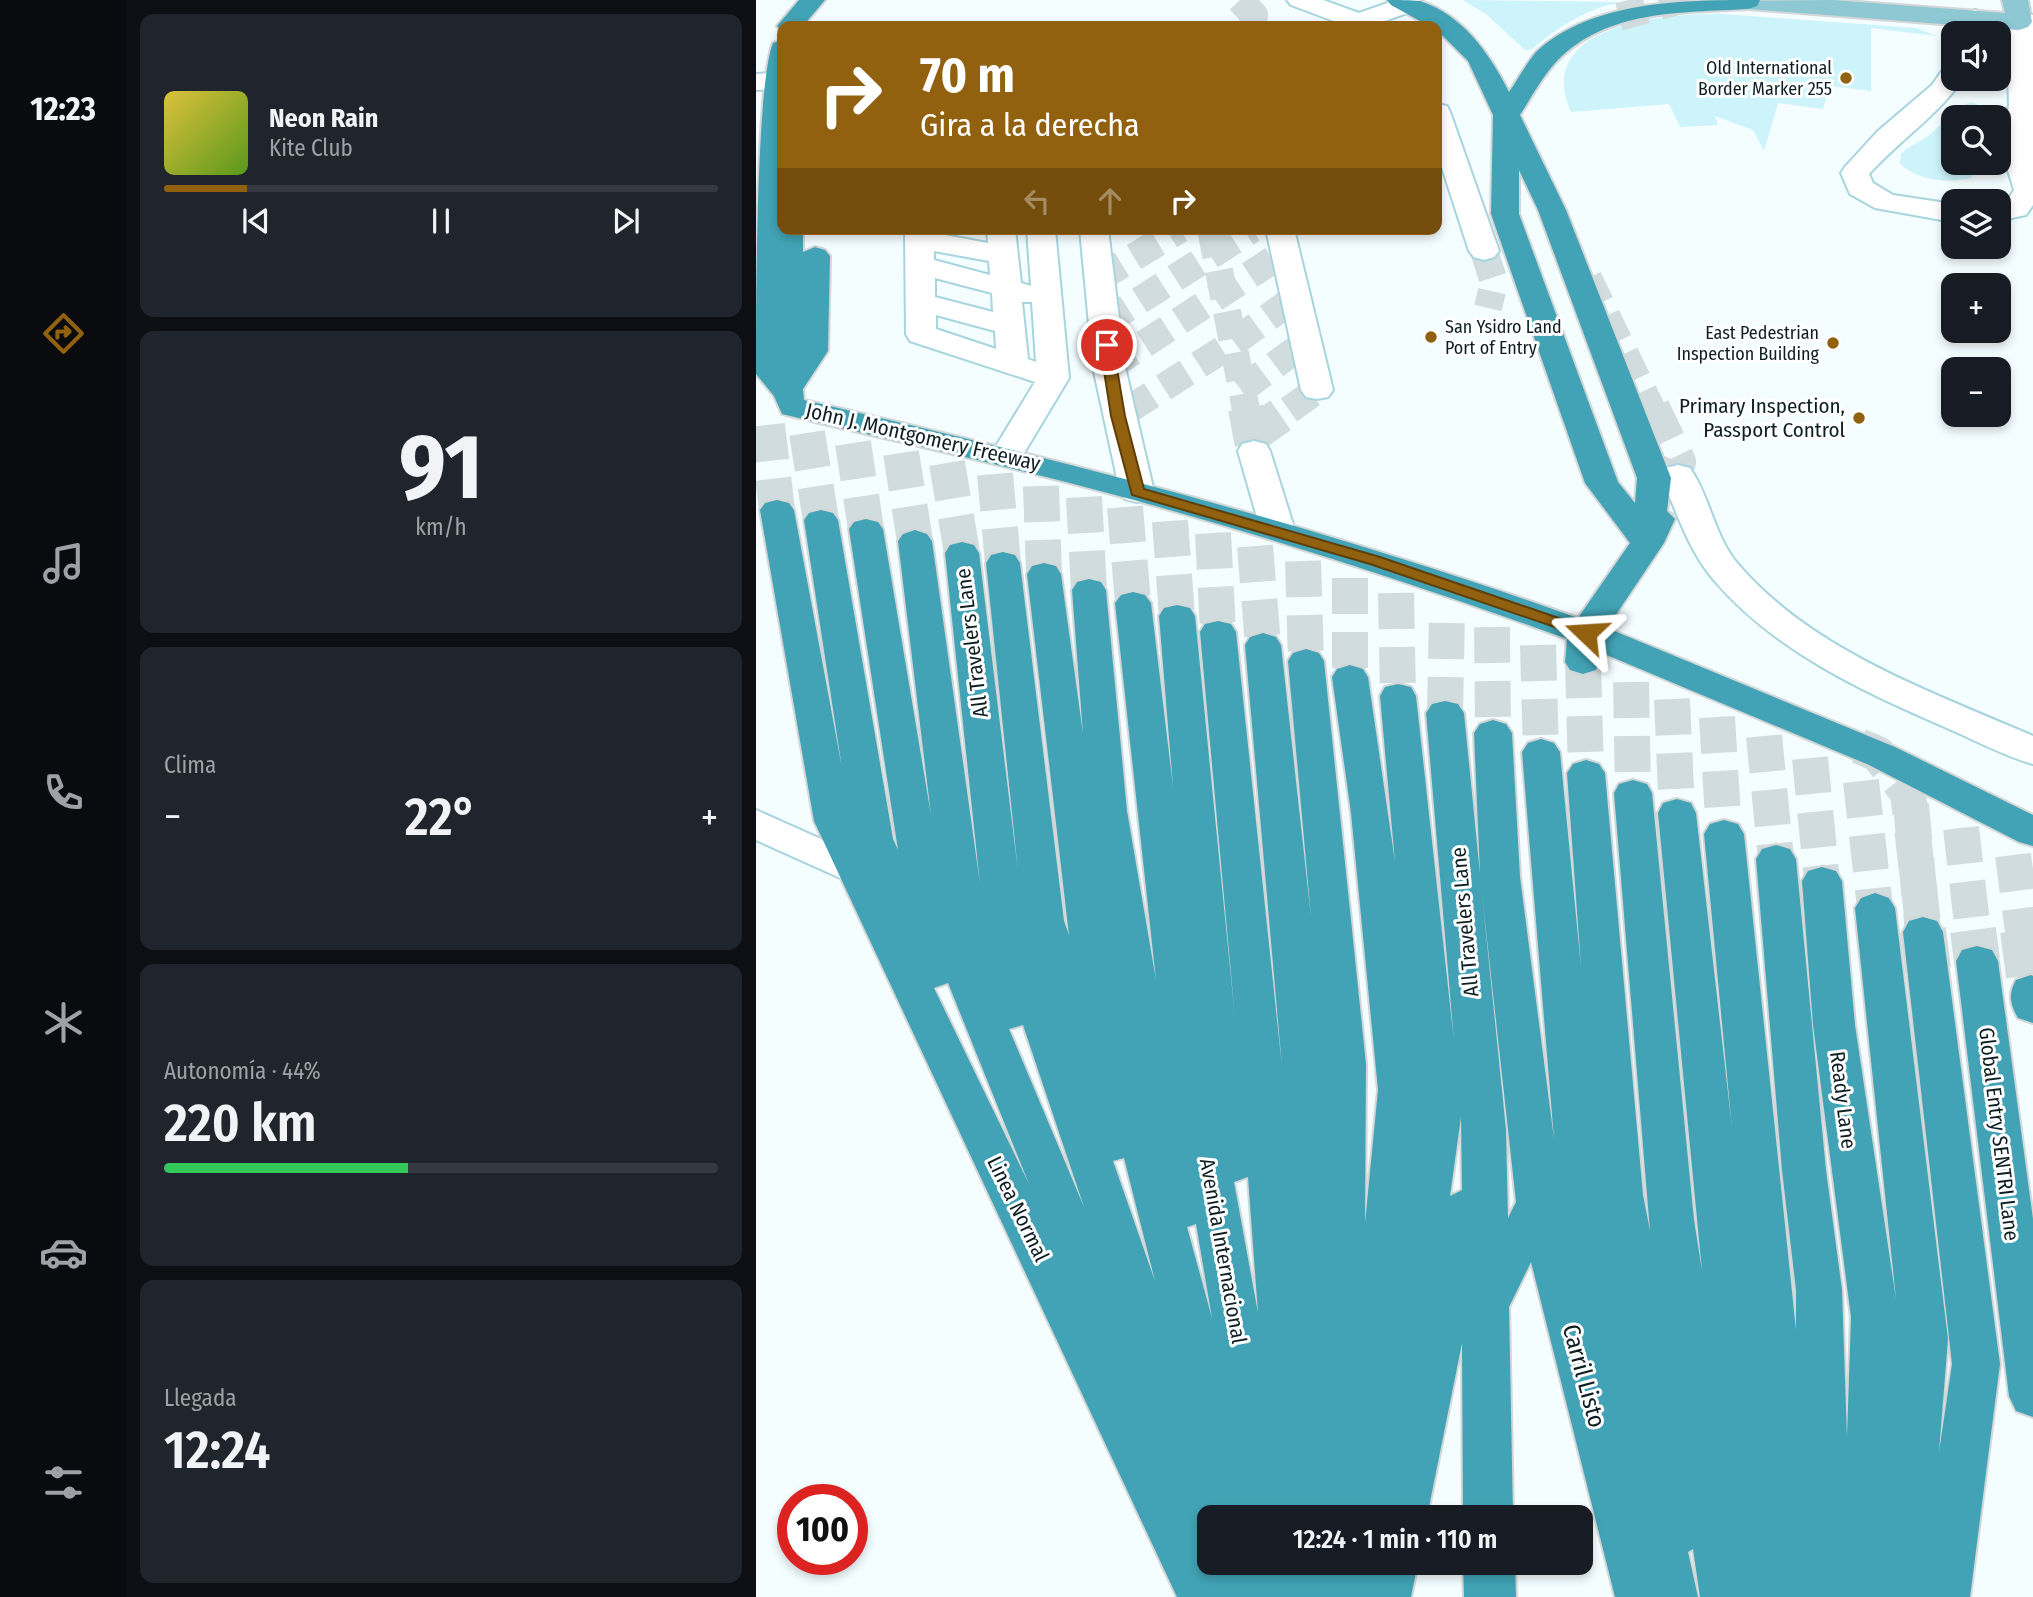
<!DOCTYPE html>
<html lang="es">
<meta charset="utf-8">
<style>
:root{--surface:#171b24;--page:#20242c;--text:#f1f3f6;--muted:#9ea1a6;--line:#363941;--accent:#91610f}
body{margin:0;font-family:"Fira Sans Condensed",sans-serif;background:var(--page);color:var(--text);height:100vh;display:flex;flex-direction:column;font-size:26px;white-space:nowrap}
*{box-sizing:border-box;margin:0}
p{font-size:23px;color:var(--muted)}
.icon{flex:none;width:38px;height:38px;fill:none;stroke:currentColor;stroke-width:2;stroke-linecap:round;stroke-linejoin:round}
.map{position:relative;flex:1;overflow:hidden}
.sheet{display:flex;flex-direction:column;gap:14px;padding:14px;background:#0d0f14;width:630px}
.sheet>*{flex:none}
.banner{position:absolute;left:21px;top:21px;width:665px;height:214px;border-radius:14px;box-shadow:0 4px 10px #0003;background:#91610f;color:#fff;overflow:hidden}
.controls{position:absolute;left:1185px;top:21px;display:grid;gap:14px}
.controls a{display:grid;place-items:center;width:70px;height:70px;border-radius:14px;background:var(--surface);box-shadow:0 4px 10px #0003;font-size:35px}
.speed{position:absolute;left:21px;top:1484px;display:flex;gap:14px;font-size:35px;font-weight:700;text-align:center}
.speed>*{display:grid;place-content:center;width:91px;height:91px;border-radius:50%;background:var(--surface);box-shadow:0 4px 10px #0003;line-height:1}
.speed .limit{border:10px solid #d22;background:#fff;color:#111}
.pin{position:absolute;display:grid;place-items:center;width:60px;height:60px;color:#fff;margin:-30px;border:4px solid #fff;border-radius:50%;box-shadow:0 2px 7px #0007}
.me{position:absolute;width:77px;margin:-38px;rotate:290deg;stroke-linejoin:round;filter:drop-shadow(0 0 5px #0008)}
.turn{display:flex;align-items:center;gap:24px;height:147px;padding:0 28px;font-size:32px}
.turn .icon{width:91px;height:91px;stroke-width:2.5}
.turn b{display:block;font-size:49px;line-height:60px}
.lanes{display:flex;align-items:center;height:66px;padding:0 28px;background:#0003;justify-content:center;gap:35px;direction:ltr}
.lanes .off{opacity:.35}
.big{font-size:52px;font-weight:600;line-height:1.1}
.sheet .widget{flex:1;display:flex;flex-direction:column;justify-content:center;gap:10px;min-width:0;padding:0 24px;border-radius:14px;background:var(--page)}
.sheet .dial{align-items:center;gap:0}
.dial b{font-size:91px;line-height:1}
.song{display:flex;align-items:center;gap:21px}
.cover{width:84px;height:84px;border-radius:10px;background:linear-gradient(135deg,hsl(50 70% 55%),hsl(90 70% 35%))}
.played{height:7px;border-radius:4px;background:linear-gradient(90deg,var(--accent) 15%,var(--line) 15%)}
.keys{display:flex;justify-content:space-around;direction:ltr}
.heat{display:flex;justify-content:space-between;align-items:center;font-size:38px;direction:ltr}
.charge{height:10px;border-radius:5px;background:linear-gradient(90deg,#34c759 44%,var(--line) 0)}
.trip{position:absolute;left:441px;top:1505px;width:396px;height:70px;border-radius:14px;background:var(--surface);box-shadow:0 4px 10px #0003;font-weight:600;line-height:70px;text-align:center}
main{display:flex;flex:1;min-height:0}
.menu{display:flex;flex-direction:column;width:126px;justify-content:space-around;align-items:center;background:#090b0e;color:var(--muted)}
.menu .icon{width:49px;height:49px}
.menu .on{color:var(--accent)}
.menu b{font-size:32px;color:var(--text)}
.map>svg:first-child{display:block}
</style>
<main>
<nav class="menu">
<b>12:23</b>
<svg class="icon on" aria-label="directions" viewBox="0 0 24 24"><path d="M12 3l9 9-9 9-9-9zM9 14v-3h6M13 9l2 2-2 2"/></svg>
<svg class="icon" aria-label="music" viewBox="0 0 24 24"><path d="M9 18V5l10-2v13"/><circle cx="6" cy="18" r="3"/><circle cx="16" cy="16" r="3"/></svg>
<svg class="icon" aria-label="phone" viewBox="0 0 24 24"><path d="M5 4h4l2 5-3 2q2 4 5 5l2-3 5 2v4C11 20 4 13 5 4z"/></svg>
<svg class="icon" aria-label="climate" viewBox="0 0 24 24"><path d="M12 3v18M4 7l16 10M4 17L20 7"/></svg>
<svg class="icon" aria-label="car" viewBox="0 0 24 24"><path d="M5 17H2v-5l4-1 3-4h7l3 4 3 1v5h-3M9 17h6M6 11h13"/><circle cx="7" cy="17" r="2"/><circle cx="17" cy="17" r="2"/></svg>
<svg class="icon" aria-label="filters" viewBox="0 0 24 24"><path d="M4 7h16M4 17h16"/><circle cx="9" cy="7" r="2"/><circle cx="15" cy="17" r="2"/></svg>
</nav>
<section class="sheet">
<div class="widget">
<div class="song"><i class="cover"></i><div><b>Neon Rain</b><p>Kite Club</p></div></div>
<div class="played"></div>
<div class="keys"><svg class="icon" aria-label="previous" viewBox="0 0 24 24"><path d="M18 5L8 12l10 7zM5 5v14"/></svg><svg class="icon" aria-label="pause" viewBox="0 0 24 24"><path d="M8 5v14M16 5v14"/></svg><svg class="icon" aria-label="next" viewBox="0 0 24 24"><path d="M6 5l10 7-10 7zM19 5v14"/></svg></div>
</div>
<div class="widget dial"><b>91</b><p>km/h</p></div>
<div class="widget"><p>Clima</p>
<div class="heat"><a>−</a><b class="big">22°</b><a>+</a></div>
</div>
<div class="widget"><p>Autonomía · 44%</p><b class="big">220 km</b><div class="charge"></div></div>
<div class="widget"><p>Llegada</p><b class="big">12:24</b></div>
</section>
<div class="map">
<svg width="1277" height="1597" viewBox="0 0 1277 1597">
<rect width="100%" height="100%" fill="#f4fdff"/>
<path fill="#cdf3fb" d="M707 0 867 2C831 8 803 26 775 50H769L730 14Z
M966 14 1160 28 1181 36 1115 28V91L1074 86 1067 109 1022 103 1008 151 997 130 959 116 962 125 924 127 913 104 815 112C776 24 910 13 966 14Z
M1216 102 1228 108V117H1197V163H1225L1215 178C1191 184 1164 181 1144 164L1145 154C1153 145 1163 143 1172 136 1187 125 1198 107 1216 102Z"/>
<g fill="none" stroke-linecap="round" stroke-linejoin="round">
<path stroke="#d1dcde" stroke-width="28" stroke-dasharray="28 14" stroke-linecap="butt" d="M484 0 498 15 497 26
M863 17 925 0
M455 229 490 410
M728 251 738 282 732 308
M832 278 896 410
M342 279 424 229
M348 323 496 229
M353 367 529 252
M485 390 550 342
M372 410 477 343 540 297
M533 410 561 390"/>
<path stroke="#d1dcde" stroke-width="36" stroke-dasharray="36 18" stroke-linecap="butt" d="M490 408 498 451
M896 408 922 462 899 514
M362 416 375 408
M495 436 535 408
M1103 746 1122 754 1152 793 1168 932"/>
<path stroke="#d1dcde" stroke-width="46" stroke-dasharray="46 23" stroke-linecap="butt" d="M1167 930 1172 970"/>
<path stroke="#d1dcde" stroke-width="36" stroke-dasharray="36 18" stroke-linecap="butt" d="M11 425 21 510
M51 433 65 520
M97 443 110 529
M145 453 159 541
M191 463 206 553
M239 474 247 563
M285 486 288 574
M328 497 333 590
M369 507 377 603
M414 521 421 616
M457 533 462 632
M499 546 507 645
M547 561 550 661
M594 578V677
M640 593 642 696
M736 627 737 733
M782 645 785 752
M827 662 830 773
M875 682 877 793
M916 699 921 813
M689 713 691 611
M961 717 968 834
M1008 736 1020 859
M1054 758 1066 881
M1105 781 1119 908
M1155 805 1167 932
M1205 828 1217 932
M1257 855 1267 932"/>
<path stroke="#d1dcde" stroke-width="46" stroke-dasharray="46 23" stroke-linecap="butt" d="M1217 930 1221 961
M1267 930 1275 991"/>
<g stroke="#a7d5de" stroke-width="4">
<path id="minor" d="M531 0H567L603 13 640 0H663L666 4 662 9 615 26H591L535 5Z
M1219 10 1228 13 1232 18V33H1206V18L1210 13Z
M1263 14 1277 15V205L1270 215 1242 221V204L1250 203 1258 190 1247 154 1253 104 1250 22 1254 17Z
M1197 66V79H1207C1182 115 1143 141 1113 174L1117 183 1137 195 1197 204V222L1119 208 1094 194 1085 173 1089 167 1122 131 1176 85 1188 68Z
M26 72V88L0 90V74Z
M681 104 691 106 694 112 743 251 738 257 728 260 718 257 713 251 681 152Z
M149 229H177L178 233 232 243 231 229H259L265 283 275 286 271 229H299L313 378 262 463 250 466 238 463 234 456 279 382 154 341 150 334ZM178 251 233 261 234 275 178 260ZM179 278 236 293 237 312 179 297ZM266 302H276L280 362 272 359ZM180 315 239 331 240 349 180 329Z
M324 229H352L369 367 398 492 393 499 381 502 369 499 364 492 337 367Z
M510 229H538L577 390 572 397 561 399 550 397 545 390Z
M498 441 510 444 514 451 539 531 534 538 522 541 510 538 505 531 482 451 486 444Z
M922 465 934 468C954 497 958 535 981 563 1056 651 1174 691 1277 736V764C1248 756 1221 741 1193 729 1108 692 1019 652 957 579 932 549 920 511 905 475L910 468Z
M0 810 114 861 120 871 114 881 100 885 0 840Z"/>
</g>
<g stroke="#d3d7d7" stroke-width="4">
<path id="major" d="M1076 0 1249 13 1246 0H1272L1276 22 1272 27 1263 30 992 9 983 6 979 1Z"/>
</g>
<g stroke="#d3d7d7" stroke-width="4">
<path id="highway" d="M43 0H69L47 26H26L25 31 21 26Z
M631 0C641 0 655 0 664 1 707 15 734 54 753 92 762 79 770 64 780 52 836 0 929 0 1004 0L1001 6 992 9C925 13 851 9 800 62 786 77 775 98 764 115L810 210 915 478 911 511 919 519 908 543 851 628 1139 747 1277 815V846L1263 842 1113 765 846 653 840 670 827 674 814 670 809 662 811 639C635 575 456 518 274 473 191 452 108 434 26 414L18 396 0 374C0 312 0 84 17 43L26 40 23 229H44L47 235V252L59 247 69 250 74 256 72 351 47 389 48 400C310 461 569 527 822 618L874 543 829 483 735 214 737 115 712 61 681 30V26H673L635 5ZM763 170 782 210 881 478 879 503 862 482 763 214Z
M21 500 33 503 38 510 86 768 48 520 53 513 65 510 77 513 82 520 137 839 142 850 93 529 98 522 110 519 122 522 127 529 175 815 142 541 147 534 159 530 171 534 176 541 224 884 189 553 194 545 206 542 218 545 223 553 262 871 230 563 235 555 247 552 259 555 264 563 308 921 313 935 271 574 276 566 288 563 300 566 305 574 327 734 316 590 321 582 333 579 345 582 350 590 371 811 400 980 359 603 365 595 377 592 389 595 395 603 417 787 403 616 408 608 421 605 434 608 439 616 479 1018 444 632 449 624 462 621 475 624 480 632 526 1067 489 645 494 637 507 633 520 637 525 645 555 917 532 661 537 653 550 649 563 653 568 661 610 1064 609 1223 622 1090 595 813 576 677 581 669 594 665 607 669 612 677 639 862 624 696 629 687 642 684 655 687 660 696 698 1041 670 713 676 704 689 701 702 704 708 713 724 874 718 733 724 724 737 720 750 724 756 733 764 877 798 1139 766 752 772 743 785 739 798 743 804 752 825 967 811 773 817 764 830 760 843 764 849 773 887 1195 894 1231 858 793 863 784 877 780 891 784 896 793 938 1220 946 1271 902 813 907 803 921 799 935 803 940 813 976 1128 948 834 954 824 968 820 982 824 988 834 1040 1330V1290L1026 1170 1000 859 1006 849 1020 845 1034 849 1040 859 1070 1170 1086 1290 1091 1437 1095 1317 1057 1025 1046 881 1052 871 1066 867 1080 871 1086 881 1099 1025 1140 1299 1099 908 1105 898 1119 893 1133 898 1139 908 1192 1339 1183 1452 1196 1364 1147 932 1153 921 1167 917 1181 921 1187 932 1244 1364 1214 1597H944L937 1549 932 1552 942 1597H859L775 1262 753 1307 757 1517H707L706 1343 671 1517H453V1563H573L574 1571V1563H662L655 1597H421L58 821 4 510 9 503ZM726 894 760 1202 752 1218 750 1130ZM192 983 273 1184 178 988ZM267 1025 328 1207 253 1029ZM705 1117 706 1190 694 1196ZM368 1158 399 1281 357 1161ZM492 1177 502 1313 478 1182ZM440 1224 456 1318 431 1227Z
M1221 946 1236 950 1242 961 1277 1219V1417L1260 1411 1253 1396 1200 961 1206 950Z
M1275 975 1277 976V1023L1262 1018C1254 1004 1252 994 1260 980Z
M707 1563H759L760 1597H708Z"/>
</g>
<use href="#minor" fill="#fff" fill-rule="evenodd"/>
<use href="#major" fill="#8dc8d3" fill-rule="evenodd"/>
<use href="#highway" fill="#41a3b5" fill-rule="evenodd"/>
</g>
<path fill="#91610f" stroke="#5e3f0a" stroke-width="2" d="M351 341 357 345 369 416 388 489 624 557 835 629 837 633 830 638 825 636 614 564 376 495 355 416 344 345Z"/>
<g fill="#91610f" stroke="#fff" stroke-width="2.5">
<circle cx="1090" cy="78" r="7"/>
<circle cx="675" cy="337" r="7"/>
<circle cx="1077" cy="343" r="7"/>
<circle cx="1103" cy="418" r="7"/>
</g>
<g text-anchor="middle" stroke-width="6" stroke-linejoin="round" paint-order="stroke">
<g font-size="18" fill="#0d1f23" stroke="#fff" text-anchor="end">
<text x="1076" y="74">Old International<tspan x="1076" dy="21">Border Marker 255</tspan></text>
<text x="689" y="333" text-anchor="start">San Ysidro Land<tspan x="689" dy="21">Port of Entry</tspan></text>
<text x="1063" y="339">East Pedestrian<tspan x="1063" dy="21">Inspection Building</tspan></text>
</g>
<g font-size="21" fill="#0d1f23" stroke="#fff" text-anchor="end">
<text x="1089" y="413">Primary Inspection,<tspan x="1089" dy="24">Passport Control</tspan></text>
</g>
<g font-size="21" fill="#0d1f23" stroke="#fff">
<text transform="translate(167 437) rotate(13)" y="7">John J. Montgomery Freeway</text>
<text transform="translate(216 643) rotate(-97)" y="7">All Travelers Lane</text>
<text transform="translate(709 922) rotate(-95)" y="7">All Travelers Lane</text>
<text transform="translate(1087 1100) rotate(83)" y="7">Ready Lane</text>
<text transform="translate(1243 1134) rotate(83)" y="7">Global Entry SENTRI Lane</text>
<text transform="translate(262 1209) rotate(64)" y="7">Linea Normal</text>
<text transform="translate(467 1251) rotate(80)" y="7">Avenida Internacional</text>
</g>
<g font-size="24" fill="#0d1f23" stroke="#fff">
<text transform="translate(828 1376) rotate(75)" y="8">Carril Listo</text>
</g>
</g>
</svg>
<div class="controls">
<a><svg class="icon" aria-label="sound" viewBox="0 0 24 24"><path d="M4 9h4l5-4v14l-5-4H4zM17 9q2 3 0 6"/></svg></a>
<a><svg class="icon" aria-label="search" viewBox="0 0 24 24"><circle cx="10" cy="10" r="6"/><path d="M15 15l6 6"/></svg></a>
<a><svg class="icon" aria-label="layers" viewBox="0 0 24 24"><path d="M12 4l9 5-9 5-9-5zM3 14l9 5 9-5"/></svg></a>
<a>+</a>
<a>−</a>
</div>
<div class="speed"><div class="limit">100</div></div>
<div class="pin" style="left:351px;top:345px;background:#d93025"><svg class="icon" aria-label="arrive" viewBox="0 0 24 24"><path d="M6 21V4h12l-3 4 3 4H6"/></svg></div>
<svg class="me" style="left:830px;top:633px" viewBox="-20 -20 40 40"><path d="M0-17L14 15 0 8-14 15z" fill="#91610f" stroke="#fff" stroke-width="4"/></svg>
<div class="trip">12:24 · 1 min · 110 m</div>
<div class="banner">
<div class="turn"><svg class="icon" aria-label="right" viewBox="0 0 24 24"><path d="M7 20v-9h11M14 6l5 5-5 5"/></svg><div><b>70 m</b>Gira a la derecha</div></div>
<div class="lanes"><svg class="icon off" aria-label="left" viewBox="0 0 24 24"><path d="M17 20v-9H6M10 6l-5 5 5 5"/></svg><svg class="icon off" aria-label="ahead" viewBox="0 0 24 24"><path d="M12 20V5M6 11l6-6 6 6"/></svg><svg class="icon" aria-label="right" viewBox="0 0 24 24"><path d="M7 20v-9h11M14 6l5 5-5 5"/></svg></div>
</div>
</div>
</main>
